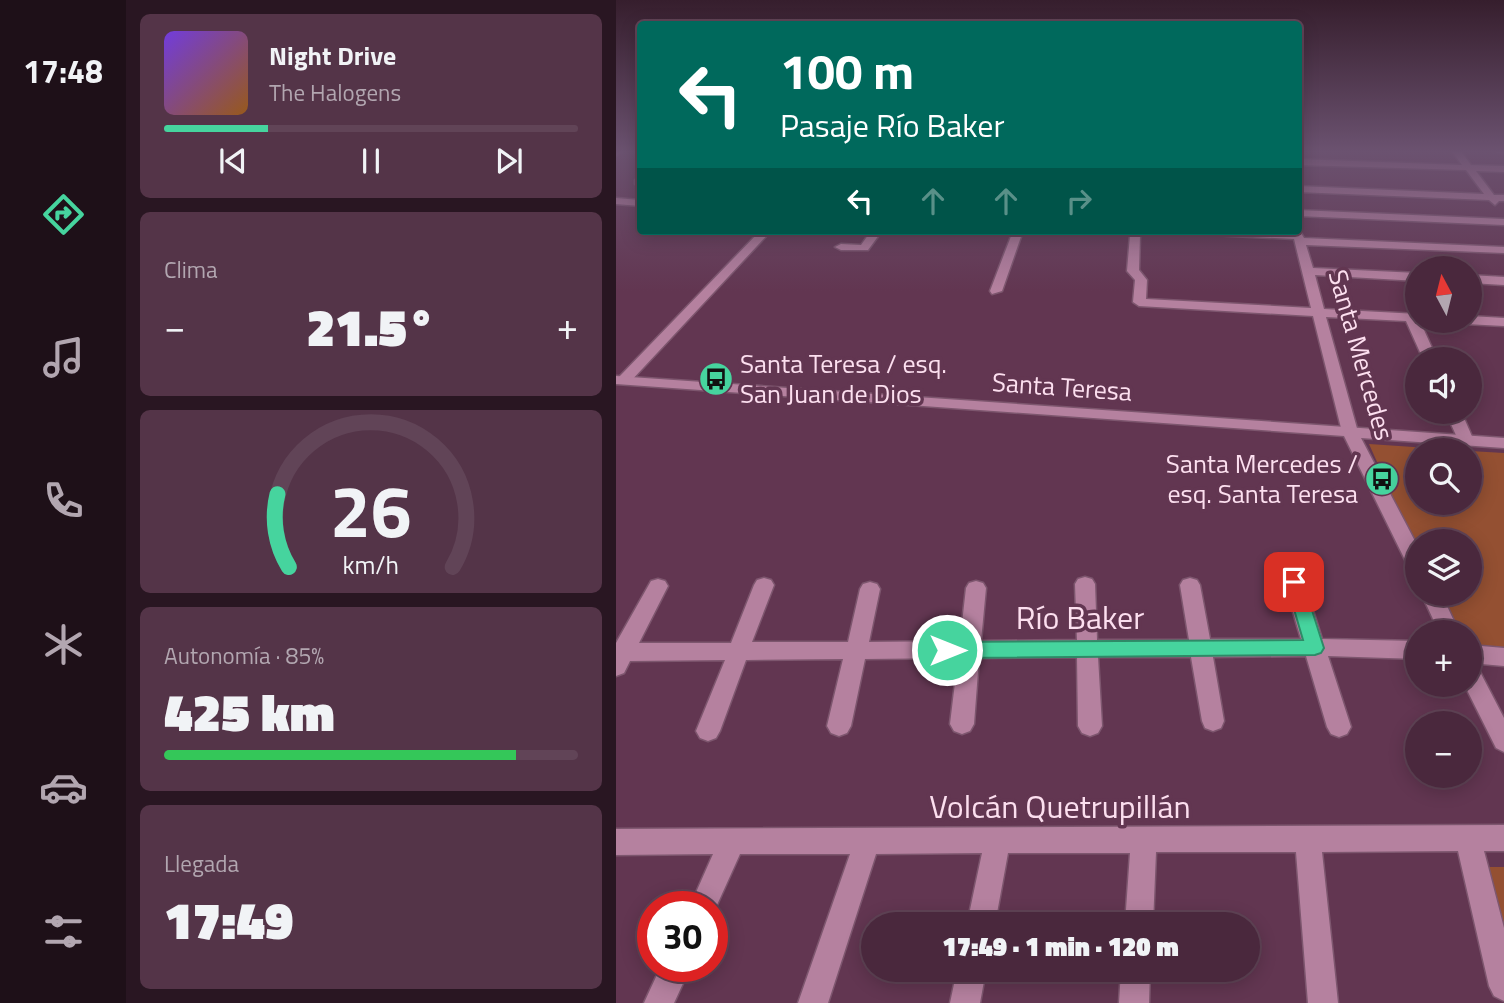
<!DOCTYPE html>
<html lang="es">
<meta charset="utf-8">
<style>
:root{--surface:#4a283d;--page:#543448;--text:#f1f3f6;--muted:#b2a6b0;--line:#614457;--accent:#46d49e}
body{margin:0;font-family:"Titillium Web",sans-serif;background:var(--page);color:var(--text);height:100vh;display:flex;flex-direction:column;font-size:26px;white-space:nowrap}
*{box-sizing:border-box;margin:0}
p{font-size:23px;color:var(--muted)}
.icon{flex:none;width:38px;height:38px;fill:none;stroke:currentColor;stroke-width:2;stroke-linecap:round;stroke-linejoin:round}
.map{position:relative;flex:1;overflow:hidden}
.details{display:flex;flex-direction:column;gap:14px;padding:14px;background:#291622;width:490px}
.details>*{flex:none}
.hud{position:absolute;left:21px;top:21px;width:665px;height:214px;border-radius:7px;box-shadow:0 4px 18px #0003,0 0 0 2px var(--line);background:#00695c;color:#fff;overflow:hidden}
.needle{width:46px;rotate:353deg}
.fabs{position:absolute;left:789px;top:256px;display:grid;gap:14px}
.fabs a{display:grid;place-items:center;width:77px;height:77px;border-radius:50%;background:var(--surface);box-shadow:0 4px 18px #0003,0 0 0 2px var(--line);font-size:35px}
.speed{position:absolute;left:21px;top:891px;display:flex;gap:14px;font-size:35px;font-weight:700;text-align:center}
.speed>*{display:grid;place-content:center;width:91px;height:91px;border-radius:50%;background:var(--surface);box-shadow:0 4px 18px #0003,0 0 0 2px var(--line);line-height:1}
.speed .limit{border:10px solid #d22;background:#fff;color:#111}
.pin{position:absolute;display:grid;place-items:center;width:60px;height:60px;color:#fff;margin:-30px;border-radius:14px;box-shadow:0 4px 10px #0006}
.me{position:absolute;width:77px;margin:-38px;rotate:90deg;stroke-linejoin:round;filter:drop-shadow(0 0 5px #0008)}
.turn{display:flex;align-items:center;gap:24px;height:147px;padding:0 28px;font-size:32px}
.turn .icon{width:91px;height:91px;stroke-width:2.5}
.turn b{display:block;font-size:49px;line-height:60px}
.lanes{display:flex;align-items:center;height:66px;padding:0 28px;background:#0003;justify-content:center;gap:35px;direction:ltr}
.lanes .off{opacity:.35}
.big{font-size:52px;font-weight:800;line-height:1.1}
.details .tile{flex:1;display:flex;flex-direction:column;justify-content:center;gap:10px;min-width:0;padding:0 24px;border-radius:10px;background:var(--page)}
.details .dial{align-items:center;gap:0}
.dial svg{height:182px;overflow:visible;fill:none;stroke:var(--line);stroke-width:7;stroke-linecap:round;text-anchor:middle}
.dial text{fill:var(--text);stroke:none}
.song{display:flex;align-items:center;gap:21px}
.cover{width:84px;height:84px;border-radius:10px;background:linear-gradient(135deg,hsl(260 70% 55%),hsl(30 70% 35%))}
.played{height:7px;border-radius:4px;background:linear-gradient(90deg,var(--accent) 25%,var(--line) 25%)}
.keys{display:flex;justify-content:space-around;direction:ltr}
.heat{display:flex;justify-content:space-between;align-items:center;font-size:38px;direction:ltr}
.charge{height:10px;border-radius:5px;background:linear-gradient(90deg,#34c759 85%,var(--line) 0)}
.trip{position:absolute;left:245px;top:912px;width:399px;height:70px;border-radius:35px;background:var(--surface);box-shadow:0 4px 18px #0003,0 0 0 2px var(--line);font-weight:800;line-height:70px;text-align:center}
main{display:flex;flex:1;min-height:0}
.dock{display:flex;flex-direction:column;width:126px;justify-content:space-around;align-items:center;background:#1e1018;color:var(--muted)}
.dock .icon{width:49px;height:49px}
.dock .on{color:var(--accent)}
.dock b{font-size:32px;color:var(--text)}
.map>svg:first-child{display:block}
</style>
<main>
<nav class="dock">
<b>17:48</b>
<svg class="icon on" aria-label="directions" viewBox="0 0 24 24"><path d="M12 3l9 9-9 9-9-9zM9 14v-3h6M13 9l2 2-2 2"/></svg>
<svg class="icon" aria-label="music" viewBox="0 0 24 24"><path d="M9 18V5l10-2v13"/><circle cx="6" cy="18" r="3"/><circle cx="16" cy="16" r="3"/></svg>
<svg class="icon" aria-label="phone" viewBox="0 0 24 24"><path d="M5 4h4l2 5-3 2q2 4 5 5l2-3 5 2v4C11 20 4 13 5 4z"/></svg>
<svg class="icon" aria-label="climate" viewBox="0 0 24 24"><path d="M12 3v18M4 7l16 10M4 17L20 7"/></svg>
<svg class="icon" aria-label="car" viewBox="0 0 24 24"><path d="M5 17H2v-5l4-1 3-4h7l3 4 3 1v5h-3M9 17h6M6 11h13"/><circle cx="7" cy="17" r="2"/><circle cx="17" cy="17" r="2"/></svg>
<svg class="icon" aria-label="filters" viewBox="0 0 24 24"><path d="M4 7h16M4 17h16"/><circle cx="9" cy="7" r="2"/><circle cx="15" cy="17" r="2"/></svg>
</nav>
<section class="details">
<div class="tile">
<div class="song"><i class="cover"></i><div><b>Night Drive</b><p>The Halogens</p></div></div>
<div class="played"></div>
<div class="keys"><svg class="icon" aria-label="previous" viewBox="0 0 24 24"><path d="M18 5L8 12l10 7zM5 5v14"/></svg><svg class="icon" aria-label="pause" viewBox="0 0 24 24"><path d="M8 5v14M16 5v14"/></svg><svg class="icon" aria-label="next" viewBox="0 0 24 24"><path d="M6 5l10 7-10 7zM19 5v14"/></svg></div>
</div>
<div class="tile"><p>Clima</p>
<div class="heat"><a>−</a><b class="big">21.5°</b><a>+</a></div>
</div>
<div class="tile dial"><svg viewBox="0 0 100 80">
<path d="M14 69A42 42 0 1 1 86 69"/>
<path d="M14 69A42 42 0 0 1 9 37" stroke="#46d49e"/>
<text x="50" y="56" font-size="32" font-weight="700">26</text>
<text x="50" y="72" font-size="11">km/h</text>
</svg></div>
<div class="tile"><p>Autonomía · 85%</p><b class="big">425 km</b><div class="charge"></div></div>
<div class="tile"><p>Llegada</p><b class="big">17:49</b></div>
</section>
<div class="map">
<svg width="888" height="1003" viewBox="0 0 888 1003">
<rect width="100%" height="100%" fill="#623651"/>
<path fill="#945032" d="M753 444 842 450H802V502H854V451L888 453V650L854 647V632H838L821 593H854V541H802L801 551Z
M867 867H888V945Z"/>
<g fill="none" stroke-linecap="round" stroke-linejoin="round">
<g stroke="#7d566e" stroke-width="3">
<path id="minor" d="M0 150H8L0 156Z
M835 150H844L855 165 888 166V172L860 171 878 195H888V201H883L879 205 873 200 682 192V186L868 194 850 170 682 165V159L846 165Z
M879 150H888V154L880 152Z
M24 178V184H19V180Z
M0 198 24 200V206L0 204Z
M682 210 888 219V225L682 216Z
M682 228 688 238 888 247V253L690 245 697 268 802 273V281L699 275 708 309 802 314V320H807L804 321 821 359H807L790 321 710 317 742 432 740 435 734 437 726 432 697 316 523 306 517 302 519 280 511 271 514 235 519 232 524 235 523 270 531 280 530 299 695 308 678 239 577 234 572 231 676 232 682 231Z
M144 231H155L13 383H3L1 380 3 377Z
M255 231H266L252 250H225L219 247 225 244 245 245Z
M397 231H407L386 291 376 294 374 291Z
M854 275 888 277V285L854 283Z
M854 316 888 318V326L849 324 843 320H854Z
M829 411H845L858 441 856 444H844Z
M678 575 685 577 688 582 706 639 802 641V659L712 656 735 727 731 734 723 737 715 734 711 727 690 656 597 657 608 721 605 728 597 731 589 728 586 721 575 657H482L486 726 482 733 474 736 466 733 462 726 461 657 363 658 358 724 354 731 346 734 338 731 334 724 342 658 249 659 235 726 231 733 223 736 215 733 211 726 227 659 130 660 104 731 100 738 92 741 84 738 80 731 109 660 14 661 8 673 0 676V643L35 581 42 579 49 581 52 586 23 643H115L138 585 141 580 148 578 155 580 158 585 136 642H232L244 589 247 584 254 582 261 584 264 589 253 642 344 641 350 588 353 583 360 581 367 583 370 588 365 641 461 640 459 584 462 579 469 577 476 579 479 584 481 640H573L564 585 567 580 574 578 581 580 584 585 594 639H685L668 582 671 577Z
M854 645 888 648V666L854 663Z
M888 825V851H868L888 928V1001L878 996 873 986 842 851 706 852 722 1003H692L680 852H540L537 924H509L514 853H392L379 924H351L366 853 260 854 212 1003H182L234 854H124L96 916V906H74L97 854 0 855V829Z
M45 966H75L58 1003H28Z
M341 970H370L364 1003H334Z
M505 970H534L533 1003H503Z"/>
</g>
<g stroke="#7d566e" stroke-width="3">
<path id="tertiary" d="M0 376 888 438V448L745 438 802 547V573L795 571 792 566 728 436 0 384Z
M805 593H825L843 632H823Z
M854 665 862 668 888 718V752L880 748 848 684H854Z"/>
</g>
<use href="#minor" fill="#b5819f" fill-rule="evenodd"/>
<use href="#tertiary" fill="#b5819f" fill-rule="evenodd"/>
</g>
<linearGradient id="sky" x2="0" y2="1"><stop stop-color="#361e2d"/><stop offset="0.52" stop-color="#6b5270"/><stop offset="1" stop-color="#6b5270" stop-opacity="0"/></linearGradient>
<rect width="888" height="291" fill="url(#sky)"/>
<path fill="#46d49e" stroke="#2e8a67" stroke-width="2" d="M678 575 685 577 687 582 708 648 705 653 699 655 331 658 324 655 322 650 324 644 331 642 687 640 670 582 672 577Z"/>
<defs>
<g id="bus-disc" transform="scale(1.75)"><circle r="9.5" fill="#46d49e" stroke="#623651"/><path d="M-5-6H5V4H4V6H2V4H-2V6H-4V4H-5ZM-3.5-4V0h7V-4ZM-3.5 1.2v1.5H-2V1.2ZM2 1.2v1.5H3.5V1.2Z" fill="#111"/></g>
</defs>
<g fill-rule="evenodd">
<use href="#bus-disc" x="100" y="379"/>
<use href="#bus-disc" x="766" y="479"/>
</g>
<g text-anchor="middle" stroke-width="7" stroke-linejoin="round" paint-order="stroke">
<g font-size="26" fill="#fcdfef" stroke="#623651">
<text transform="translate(745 355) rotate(74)" y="9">Santa Mercedes</text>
<text transform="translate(446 387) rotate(4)" y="9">Santa Teresa</text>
</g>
<g font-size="26" fill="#fcdfef" stroke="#623651" text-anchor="start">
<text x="124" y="373">Santa Teresa / esq.<tspan x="124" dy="30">San Juan de Dios</tspan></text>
<text x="742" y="473" text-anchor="end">Santa Mercedes /<tspan x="742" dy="30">esq. Santa Teresa</tspan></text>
</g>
<g font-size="32" fill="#fcdfef" stroke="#623651">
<text x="464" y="629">Río Baker</text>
<text x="444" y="818">Volcán Quetrupillán</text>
</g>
</g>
</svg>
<div class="fabs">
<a><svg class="needle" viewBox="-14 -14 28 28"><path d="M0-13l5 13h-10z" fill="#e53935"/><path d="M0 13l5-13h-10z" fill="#b2a6b0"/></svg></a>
<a><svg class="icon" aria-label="sound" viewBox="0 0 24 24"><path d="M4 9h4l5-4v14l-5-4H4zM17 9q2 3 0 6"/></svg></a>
<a><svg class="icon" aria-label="search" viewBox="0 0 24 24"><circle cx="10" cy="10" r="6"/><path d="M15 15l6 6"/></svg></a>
<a><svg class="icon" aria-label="layers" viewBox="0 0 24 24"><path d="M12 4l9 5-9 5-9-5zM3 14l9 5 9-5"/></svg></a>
<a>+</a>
<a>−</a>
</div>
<div class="speed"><div class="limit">30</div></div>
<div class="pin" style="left:678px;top:582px;background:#d93025"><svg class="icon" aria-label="arrive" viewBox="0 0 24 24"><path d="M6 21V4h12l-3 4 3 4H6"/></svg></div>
<svg class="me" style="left:331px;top:650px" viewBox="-20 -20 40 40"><circle r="17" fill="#46d49e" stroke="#fff" stroke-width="3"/><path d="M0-11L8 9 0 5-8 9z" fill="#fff"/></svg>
<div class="trip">17:49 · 1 min · 120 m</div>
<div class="hud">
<div class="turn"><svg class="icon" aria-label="left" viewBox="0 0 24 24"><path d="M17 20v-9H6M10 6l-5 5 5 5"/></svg><div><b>100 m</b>Pasaje Río Baker</div></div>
<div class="lanes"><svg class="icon" aria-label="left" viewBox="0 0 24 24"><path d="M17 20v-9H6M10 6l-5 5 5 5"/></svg><svg class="icon off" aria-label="ahead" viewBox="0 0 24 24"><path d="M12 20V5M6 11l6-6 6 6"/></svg><svg class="icon off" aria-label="ahead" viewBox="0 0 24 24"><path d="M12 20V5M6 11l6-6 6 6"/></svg><svg class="icon off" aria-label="right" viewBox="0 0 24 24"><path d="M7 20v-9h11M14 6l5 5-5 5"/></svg></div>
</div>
</div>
</main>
